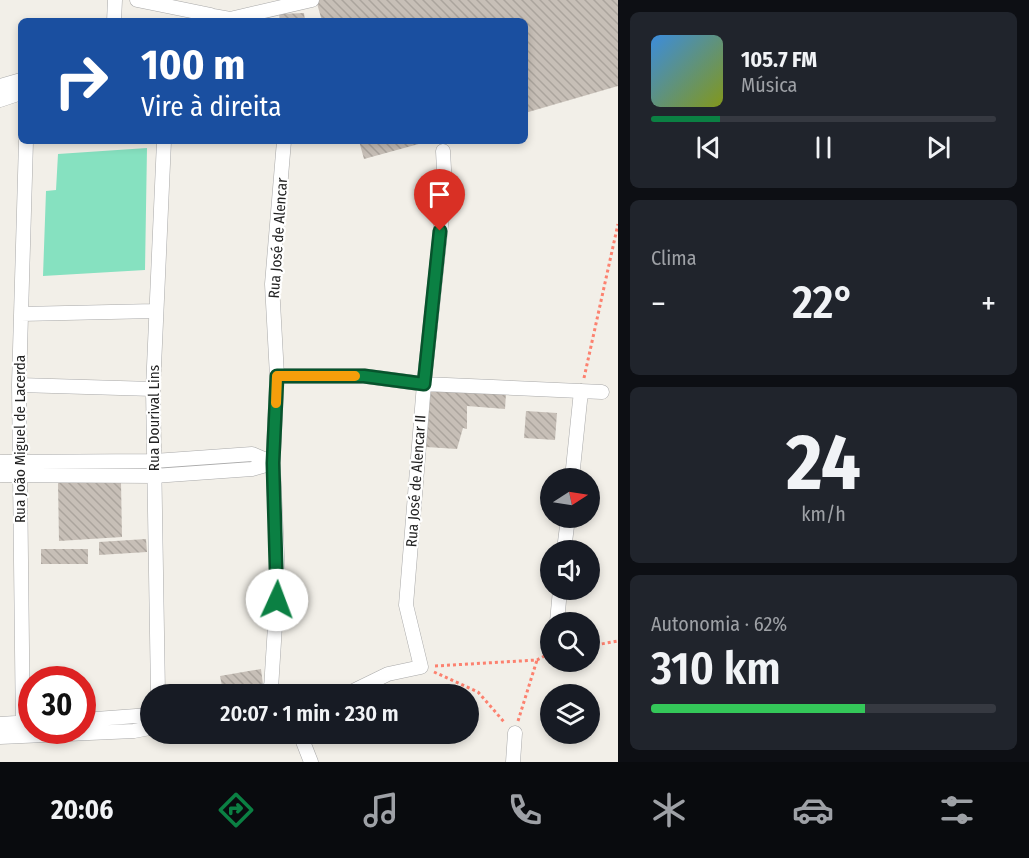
<!DOCTYPE html>
<html lang="pt">
<meta charset="utf-8">
<style>
:root{--surface:#171b24;--page:#20242c;--text:#f1f3f6;--muted:#9ea1a6;--line:#363941;--accent:#0b8043}
body{margin:0;font-family:"Fira Sans Condensed",sans-serif;background:var(--page);color:var(--text);height:100vh;display:flex;flex-direction:column;font-size:22px;white-space:nowrap}
*{box-sizing:border-box;margin:0}
p{font-size:20px;color:var(--muted)}
.icon{flex:none;width:33px;height:33px;fill:none;stroke:currentColor;stroke-width:2;stroke-linecap:round;stroke-linejoin:round}
.map{position:relative;flex:1;overflow:hidden}
.panel{display:flex;flex-direction:column;gap:12px;padding:12px;background:#0d0f14;width:411px}
.panel>*{flex:none}
.guide{position:absolute;left:18px;top:18px;width:510px;height:126px;border-radius:9px;box-shadow:0 3px 9px #0003;background:#1a4fa0;color:#fff;overflow:hidden}
.needle{width:39px;rotate:78deg}
.fabs{position:absolute;left:540px;top:468px;display:grid;gap:12px}
.fabs a{display:grid;place-items:center;width:60px;height:60px;border-radius:50%;background:var(--surface);box-shadow:0 3px 9px #0003;font-size:30px}
.speed{position:absolute;left:18px;top:666px;display:flex;gap:12px;font-size:30px;font-weight:700;text-align:center}
.speed>*{display:grid;place-content:center;width:78px;height:78px;border-radius:50%;background:var(--surface);box-shadow:0 3px 9px #0003;line-height:1}
.speed .limit{border:9px solid #d22;background:#fff;color:#111}
.pin{position:absolute;display:grid;place-items:center;width:51px;height:51px;color:#fff;margin:-62px -26px;border-radius:50% 50% 50% 0;rotate:-45deg;box-shadow:0 0 6px #0007}
.pin .icon{rotate:45deg}
.me{position:absolute;width:66px;margin:-33px;rotate:2deg;stroke-linejoin:round;filter:drop-shadow(0 0 4px #0008)}
.turn{display:flex;align-items:center;gap:21px;height:126px;padding:0 24px;font-size:27px}
.turn .icon{width:78px;height:78px;stroke-width:2.5}
.turn b{display:block;font-size:42px;line-height:51px}
.big{font-size:45px;font-weight:600;line-height:1.1}
.panel .tile{flex:1;display:flex;flex-direction:column;justify-content:center;gap:9px;min-width:0;padding:0 21px;border-radius:9px;background:var(--page)}
.panel .dial{align-items:center;gap:0}
.dial b{font-size:78px;line-height:1}
.song{display:flex;align-items:center;gap:18px}
.cover{width:72px;height:72px;border-radius:9px;background:linear-gradient(135deg,hsl(210 70% 55%),hsl(70 70% 35%))}
.played{height:6px;border-radius:3px;background:linear-gradient(90deg,var(--accent) 20%,var(--line) 20%)}
.keys{display:flex;justify-content:space-around;direction:ltr}
.heat{display:flex;justify-content:space-between;align-items:center;font-size:33px;direction:ltr}
.charge{height:9px;border-radius:4px;background:linear-gradient(90deg,#34c759 62%,var(--line) 0)}
.trip{position:absolute;left:140px;top:684px;width:339px;height:60px;border-radius:30px;background:var(--surface);box-shadow:0 3px 9px #0003;font-weight:600;line-height:60px;text-align:center}
.tabs{display:flex;height:96px;justify-content:space-around;align-items:center;background:#090b0e;color:var(--muted)}
.tabs .icon{width:42px;height:42px}
.tabs .active{color:var(--accent)}
.tabs b{font-size:27px;color:var(--text)}
main{display:flex;flex:1;min-height:0}
.map>svg:first-child{display:block}
</style>
<main>
<div class="map">
<svg width="618" height="762" viewBox="0 0 618 762">
<defs>
<pattern id="building-back-hatch" width="6" height="6" patternUnits="userSpaceOnUse" patternTransform="scale(1.5)"><rect width="6" height="6" fill="#c7bfb7"/><path d="M-1 5l2 2M0 0l6 6M5-1l2 2" fill="none" stroke="#aba49d"/></pattern>
</defs>
<rect width="100%" height="100%" fill="#f2efe8"/>
<path fill="#86e1c0" d="M147 148 145 270 43 276 46 191 56 190 58 154Z"/>
<path fill="url(#building-back-hatch)" d="M316 0H618V86L525 113V21H322Z
M304 13 305 21H280L279 14Z
M359 141H426V142L364 159Z
M431 389 506 393 505 409 467 406V429L463 428 457 449 426 447Z
M526 411 557 413 555 440 524 438Z
M121 482 122 537 59 541 58 483Z
M146 539 147 552 99 555V542Z
M41 549H88V564H41Z
M261 669 263 685 223 691 220 676Z"/>
<g fill="none" stroke-linecap="round" stroke-linejoin="round">
<g stroke="#a9a9a9" stroke-width="15">
<path id="street" d="M137 0 211 15
M114 21 115 0
M197 21 213 16 230 19 312 0
M0 86 21 80
M0 100 21 93
M21 314 155 311
M277 376H364L424 384 602 392
M19 385 153 389
M0 462 154 461 252 454 273 463
M0 475 154 476 252 469 273 463
M572 478 581 391
M564 550 568 518
M557 622 560 590
M158 694 153 389 164 141
M247 694 271 689
M274 694 271 689 278 578 273 463 277 376 272 284 284 141
M347 694 388 674 421 667 406 605 424 384 445 188 443 151
M82 720 150 715
M0 724 31 722
M300 734 311 762
M23 736 19 385 26 141
M0 737 134 731 150 728
M513 762 515 733"/>
</g>
<path stroke="#fc816f" stroke-width="3" stroke-dasharray="3 3" stroke-linecap="butt" d="M584 378 618 224
M590 646 618 641
M435 666 537 660 550 653
M434 672 478 692 505 723
M518 721 537 660"/>
<use href="#street" stroke="#fff" stroke-width="14"/>
</g>
<g fill="none" stroke-linecap="round" stroke-linejoin="round">
<g stroke="#07532c" stroke-width="15">
<path id="route" d="M277 600 273 463 277 376H364L424 384 440 231"/>
</g>
<use href="#route" stroke="#0b8043" stroke-width="10"/>
<path stroke="#f59e0b" stroke-width="10" d="M276 403 277 376H355"/>
</g>
<g text-anchor="middle" stroke-width="4.5" stroke-linejoin="round" paint-order="stroke">
<g font-size="15" fill="#222" stroke="#fff">
<text transform="translate(278 238) rotate(-86)" y="5">Rua José de Alencar</text>
<text transform="translate(154 418) rotate(-90)" y="5">Rua Dourival Lins</text>
<text transform="translate(20 439) rotate(-90)" y="5">Rua João Miguel de Lacerda</text>
<text transform="translate(416 481) rotate(-86)" y="5">Rua José de Alencar II</text>
</g>
</g>
</svg>
<div class="fabs">
<a><svg class="needle" viewBox="-14 -14 28 28"><path d="M0-13l5 13h-10z" fill="#e53935"/><path d="M0 13l5-13h-10z" fill="#9ea1a6"/></svg></a>
<a><svg class="icon" aria-label="sound" viewBox="0 0 24 24"><path d="M4 9h4l5-4v14l-5-4H4zM17 9q2 3 0 6"/></svg></a>
<a><svg class="icon" aria-label="search" viewBox="0 0 24 24"><circle cx="10" cy="10" r="6"/><path d="M15 15l6 6"/></svg></a>
<a><svg class="icon" aria-label="layers" viewBox="0 0 24 24"><path d="M12 4l9 5-9 5-9-5zM3 14l9 5 9-5"/></svg></a>
</div>
<div class="speed"><div class="limit">30</div></div>
<div class="pin" style="left:440px;top:231px;background:#d93025"><svg class="icon" aria-label="arrive" viewBox="0 0 24 24"><path d="M6 21V4h12l-3 4 3 4H6"/></svg></div>
<svg class="me" style="left:277px;top:600px" viewBox="-20 -20 40 40"><circle r="19" fill="#fff"/><path d="M0-13L10 11 0 6-10 11z" fill="#0b8043"/></svg>
<div class="trip">20:07 · 1 min · 230 m</div>
<div class="guide">
<div class="turn"><svg class="icon" aria-label="right" viewBox="0 0 24 24"><path d="M7 20v-9h11M14 6l5 5-5 5"/></svg><div><b>100 m</b>Vire à direita</div></div>
</div>
</div>
<section class="panel">
<div class="tile">
<div class="song"><i class="cover"></i><div><b>105.7 FM</b><p>Música</p></div></div>
<div class="played"></div>
<div class="keys"><svg class="icon" aria-label="previous" viewBox="0 0 24 24"><path d="M18 5L8 12l10 7zM5 5v14"/></svg><svg class="icon" aria-label="pause" viewBox="0 0 24 24"><path d="M8 5v14M16 5v14"/></svg><svg class="icon" aria-label="next" viewBox="0 0 24 24"><path d="M6 5l10 7-10 7zM19 5v14"/></svg></div>
</div>
<div class="tile"><p>Clima</p>
<div class="heat"><a>−</a><b class="big">22°</b><a>+</a></div>
</div>
<div class="tile dial"><b>24</b><p>km/h</p></div>
<div class="tile"><p>Autonomia · 62%</p><b class="big">310 km</b><div class="charge"></div></div>
</section>
</main>
<nav class="tabs">
<b>20:06</b>
<svg class="icon active" aria-label="directions" viewBox="0 0 24 24"><path d="M12 3l9 9-9 9-9-9zM9 14v-3h6M13 9l2 2-2 2"/></svg>
<svg class="icon" aria-label="music" viewBox="0 0 24 24"><path d="M9 18V5l10-2v13"/><circle cx="6" cy="18" r="3"/><circle cx="16" cy="16" r="3"/></svg>
<svg class="icon" aria-label="phone" viewBox="0 0 24 24"><path d="M5 4h4l2 5-3 2q2 4 5 5l2-3 5 2v4C11 20 4 13 5 4z"/></svg>
<svg class="icon" aria-label="climate" viewBox="0 0 24 24"><path d="M12 3v18M4 7l16 10M4 17L20 7"/></svg>
<svg class="icon" aria-label="car" viewBox="0 0 24 24"><path d="M5 17H2v-5l4-1 3-4h7l3 4 3 1v5h-3M9 17h6M6 11h13"/><circle cx="7" cy="17" r="2"/><circle cx="17" cy="17" r="2"/></svg>
<svg class="icon" aria-label="filters" viewBox="0 0 24 24"><path d="M4 7h16M4 17h16"/><circle cx="9" cy="7" r="2"/><circle cx="15" cy="17" r="2"/></svg>
</nav>
